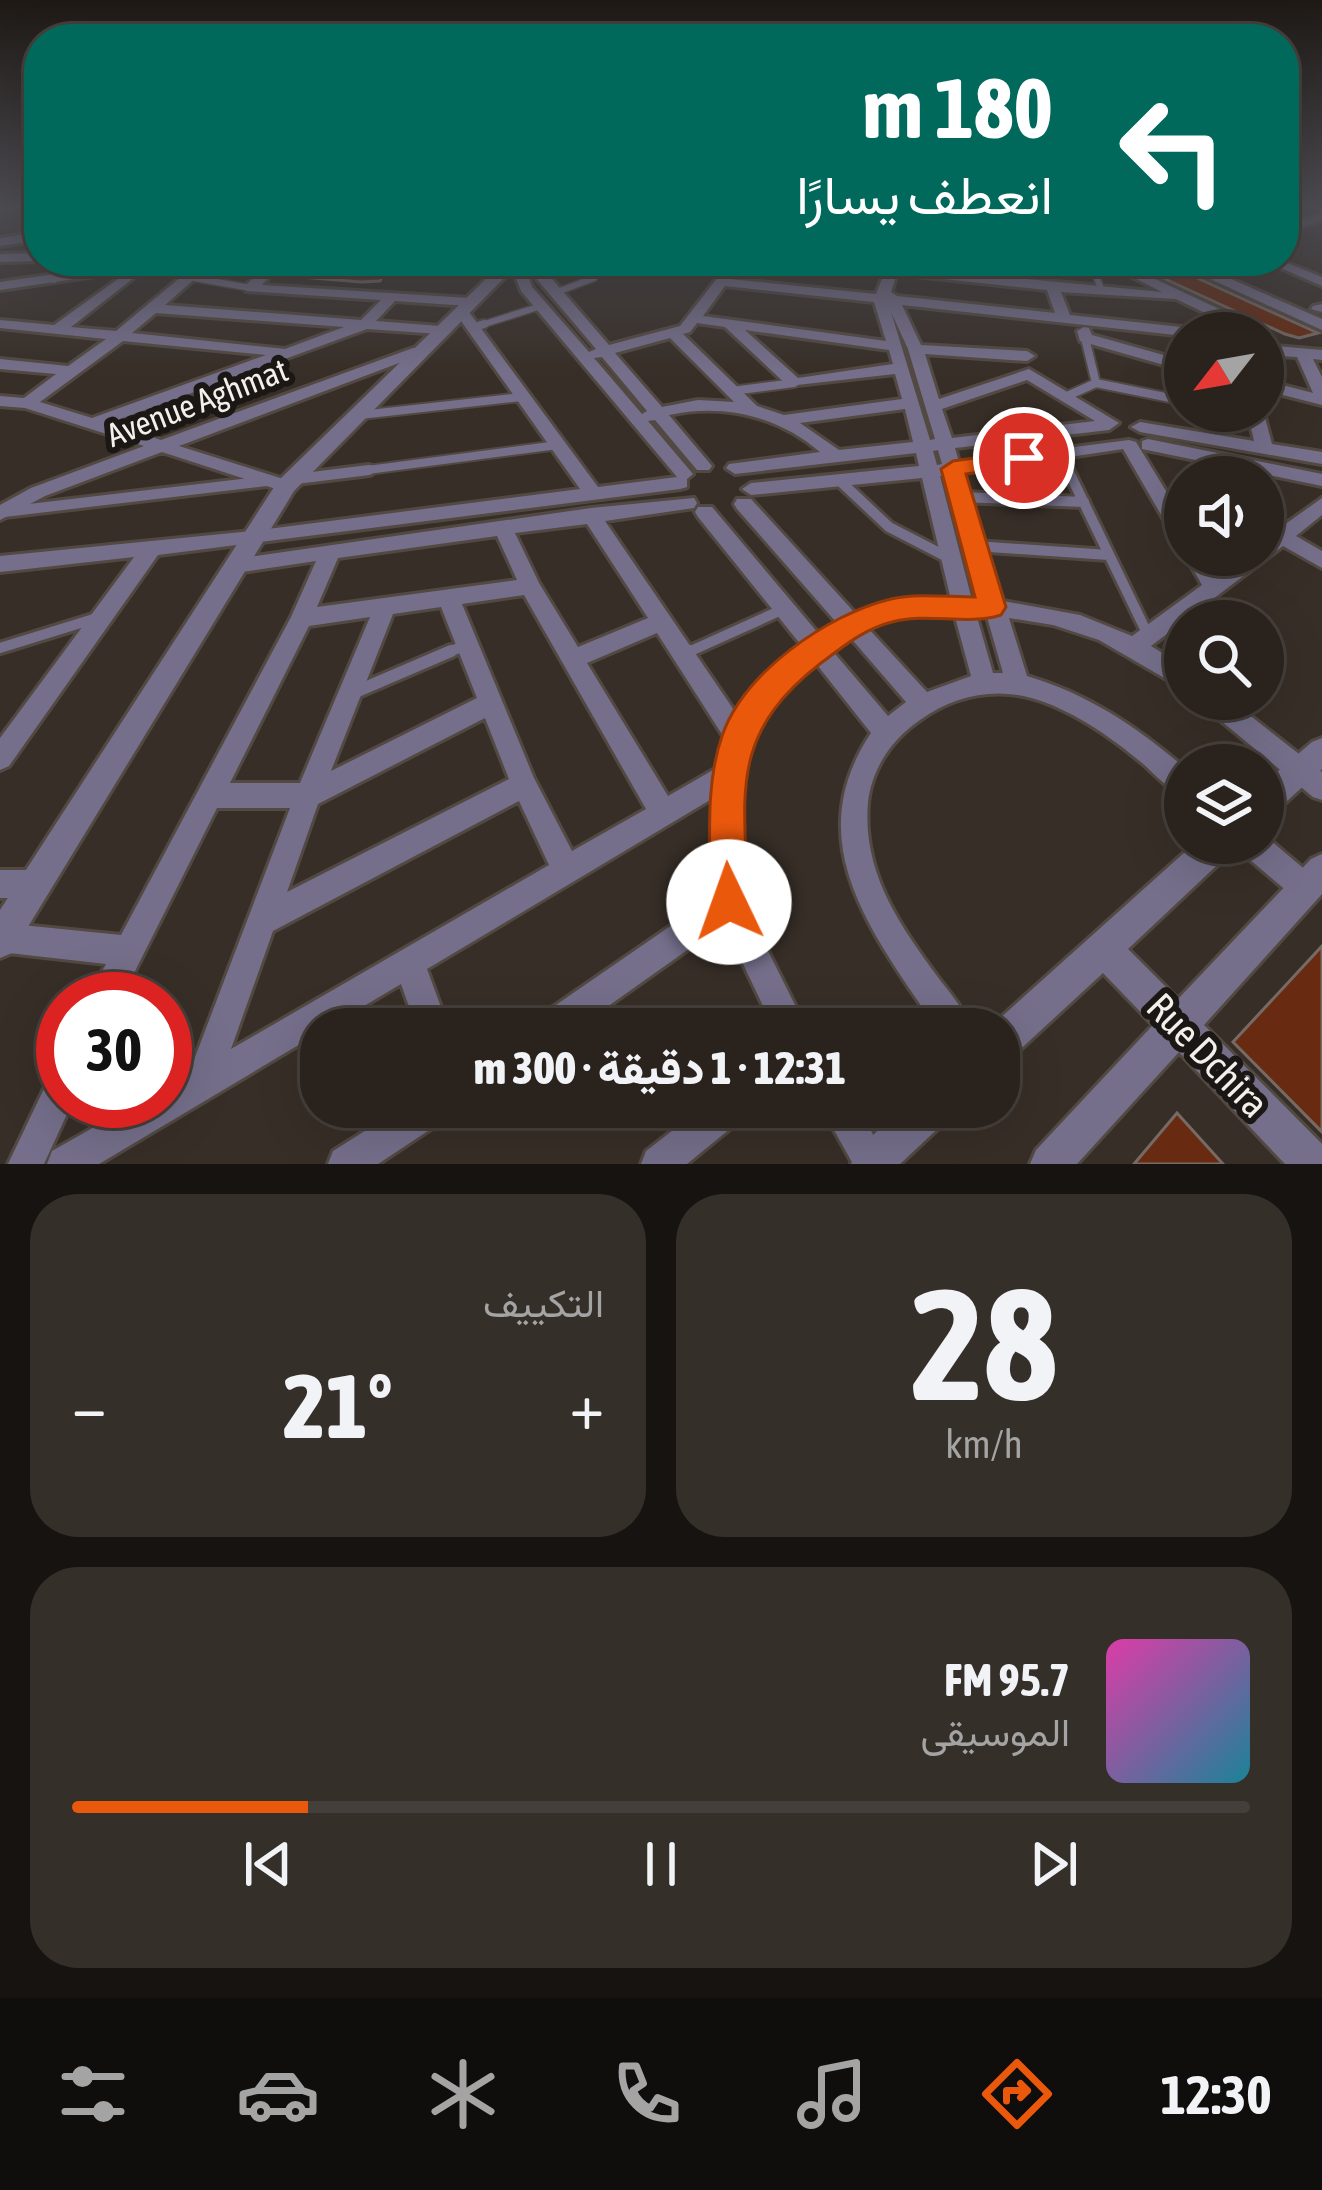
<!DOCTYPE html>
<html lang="ar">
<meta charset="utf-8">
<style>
:root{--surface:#29221d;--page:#352f2a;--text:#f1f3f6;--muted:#a5a4a4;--line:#453f3b;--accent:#ea580c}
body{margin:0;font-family:"Asap Condensed",Vazirmatn,sans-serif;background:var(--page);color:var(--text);direction:rtl;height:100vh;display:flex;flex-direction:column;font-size:45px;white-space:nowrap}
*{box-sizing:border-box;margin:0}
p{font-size:39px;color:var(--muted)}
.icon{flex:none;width:66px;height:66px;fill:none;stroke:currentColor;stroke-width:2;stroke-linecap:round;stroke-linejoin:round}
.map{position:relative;height:1164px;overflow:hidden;direction:ltr}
.details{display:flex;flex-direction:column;gap:30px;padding:30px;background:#171310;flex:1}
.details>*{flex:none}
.banner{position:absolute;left:24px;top:24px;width:1275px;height:252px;border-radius:48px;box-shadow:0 12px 48px #0002,0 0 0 3px var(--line);direction:rtl;background:#00695c;color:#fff;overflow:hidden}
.needle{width:78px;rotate:239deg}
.tools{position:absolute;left:1164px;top:312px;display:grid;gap:24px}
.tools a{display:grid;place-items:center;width:120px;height:120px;border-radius:50%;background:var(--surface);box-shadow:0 12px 48px #0002,0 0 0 3px var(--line);font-size:60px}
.speed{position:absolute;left:36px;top:972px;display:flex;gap:24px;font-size:60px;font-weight:700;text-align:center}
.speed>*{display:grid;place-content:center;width:156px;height:156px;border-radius:50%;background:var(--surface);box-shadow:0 12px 48px #0002,0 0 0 3px var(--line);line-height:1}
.speed .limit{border:18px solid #d22;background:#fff;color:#111}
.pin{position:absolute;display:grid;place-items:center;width:102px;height:102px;color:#fff;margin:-51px;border:6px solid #fff;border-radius:50%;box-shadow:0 3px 12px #0007}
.me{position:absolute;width:132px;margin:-66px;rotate:357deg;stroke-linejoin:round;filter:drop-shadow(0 0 9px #0008)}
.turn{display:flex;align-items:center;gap:42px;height:252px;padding:0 48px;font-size:54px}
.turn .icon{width:156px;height:156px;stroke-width:2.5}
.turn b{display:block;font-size:84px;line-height:102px}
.big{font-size:90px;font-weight:800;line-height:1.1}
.details .tile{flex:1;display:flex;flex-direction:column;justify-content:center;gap:18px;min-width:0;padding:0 42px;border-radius:48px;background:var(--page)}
.details .dial{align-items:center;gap:0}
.dial b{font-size:156px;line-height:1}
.song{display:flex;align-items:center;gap:36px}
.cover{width:144px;height:144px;border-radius:18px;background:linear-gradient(135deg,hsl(320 70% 55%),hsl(190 70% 35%))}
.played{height:12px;border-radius:6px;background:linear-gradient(90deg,var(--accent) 20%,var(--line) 20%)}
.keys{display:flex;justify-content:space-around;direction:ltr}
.heat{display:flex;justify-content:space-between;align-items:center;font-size:66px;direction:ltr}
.details .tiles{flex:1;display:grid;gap:30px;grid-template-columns:1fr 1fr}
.tile:last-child{grid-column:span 2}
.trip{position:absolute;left:300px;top:1008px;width:720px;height:120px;border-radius:48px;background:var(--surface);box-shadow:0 12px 48px #0002,0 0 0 3px var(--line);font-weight:800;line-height:120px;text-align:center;direction:rtl}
.menu{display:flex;height:192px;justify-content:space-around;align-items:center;background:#100e0c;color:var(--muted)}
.menu .icon{width:84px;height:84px}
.menu .on{color:var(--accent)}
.menu b{font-size:54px;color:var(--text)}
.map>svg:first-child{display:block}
</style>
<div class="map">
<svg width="1322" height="1164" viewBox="0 0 1322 1164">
<rect width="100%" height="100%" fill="#372e27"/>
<path fill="#682b11" stroke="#766a65" stroke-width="3" d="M287 261H314L389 265 380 281 361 282 277 275Z
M1184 272 1318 333 1299 338 1285 334 1165 279Z
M1322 946V1132L1233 1042Z
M1177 1113 1223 1164H1134Z"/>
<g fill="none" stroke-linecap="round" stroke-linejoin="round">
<g stroke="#524942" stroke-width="9">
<path id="service-far3" d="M1090 261 1102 291
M188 277 251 288
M54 280 57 261
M557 292 594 278 605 261
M475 327 541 306"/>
</g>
<g stroke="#524942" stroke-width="12">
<path id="service-far2" d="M475 327 484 324
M1085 338 1096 383 1185 401
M732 391 794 383
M1065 397 1096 383
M360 415 521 397
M1060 453 1069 473
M345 473 558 445
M1245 473 1255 466"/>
</g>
<g stroke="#524942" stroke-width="16">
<path id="service-far1" d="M1068 470 1148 635
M1239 477 1250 470
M296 479 369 470
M839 480 889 527 951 559
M961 497 1084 502
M4 512 266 481
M975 546 1109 555
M0 648 100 617
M444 654 466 645
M684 654 786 608"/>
</g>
<g stroke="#524942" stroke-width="18">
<path id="service" d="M682 655 690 651
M353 693 451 651"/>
</g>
<g stroke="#524942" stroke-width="6">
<path id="minor" d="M1322 212V220L1284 233V225Z
M39 232V240L0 246V238Z
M39 253V261L0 262V254Z
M145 261 197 264 215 261 165 305 361 320 381 300 246 291V285L270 261H283L262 285 469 298 476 302 469 306 395 301 376 321 440 326 447 330 440 334 367 329 109 423 161 440 413 348H423V354L179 446 293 482 295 486 293 490H279L162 452 45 496 0 520V505L31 488 144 446 25 408 0 406V396L24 398 56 374 0 369V359L68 366 106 339 0 328V320L54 325 129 271 0 290V282ZM145 269 188 271 116 331 71 327ZM156 313 344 327 285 349 132 333ZM123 341 266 355 92 418 40 402Z
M397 261C429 261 476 254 505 268L498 272 403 265Z
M699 261H743L730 279 876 294 884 273 810 265 804 261 887 265 889 261H901L900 267 1162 292 1101 261H1117L1142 273 1175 261H1187V266L1153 278 1264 330 1266 333 1263 336V333H1247L1176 299 1061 292 1070 315 1200 329 1207 333H1185V336L902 305 921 345 1027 351 1035 356 1027 361 925 354 939 399 1029 369 1119 423 1109 430 955 448 959 462 1129 440 1136 442 1185 522V546L1178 544 1123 449 963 473 1003 601 1080 615 1132 636 1202 585 1185 555H1205L1217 574 1243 555H1263V540L1322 498V515L1296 536 1322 551V568L1283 546 1151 646 1185 667V690L1099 640 1053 625 1009 618 1027 676C1088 694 1137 727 1185 768V796C1168 790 1156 775 1142 763 1112 738 1078 714 1041 701 1000 686 956 694 920 720 892 739 872 768 868 802 862 871 898 923 937 976 950 993 964 1009 972 1029H937C875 936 797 844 871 733L814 661 774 704 750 739 741 797 743 901 807 1029H774L724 924 576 1029H532L537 1018 714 896 715 797 427 969 449 1029H417L401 984 99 1164H47L52 1151 140 1101H165V1086L189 1073 290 808H217L121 999H88L106 964 0 952 2 923 121 935 291 617 316 561 235 573 225 565 228 560 591 508 694 498 697 503 694 508 687 509 605 521 738 716 774 670 801 645 698 517 695 512 698 507H712L818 633 836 622 737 509 734 504 737 499H751L855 613 898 601 951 600 922 478 751 495 742 489 751 483 919 466 916 453 735 474 726 468 729 464 820 452C778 416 723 403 669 415L712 466 709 470H697L655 420 648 421 693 474 687 479V487L680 489 158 555 9 766 0 770V738L134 557 0 572V556L252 531 580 489 454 311 461 307 466 308 598 487 677 477 521 291 514 273 526 270 532 287 589 352 596 349 530 271V265H540L609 345 680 326 725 268ZM897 274 1047 290 1055 313 897 296 891 292ZM725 286 874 302 886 341 703 316ZM891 312 908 349 935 439 930 440ZM697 323 725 327 788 386 895 374 902 399 784 415 757 406 683 334 690 332ZM745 330 889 350 893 364 798 378ZM670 338 734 402 698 400 662 407 615 353ZM602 357 647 411 642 414 594 358ZM1027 380 1095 421 952 438 942 409ZM905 409 913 442 839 450 800 423ZM938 450 942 464 937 465 933 451ZM940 476H945L982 600H972ZM587 524 648 618 578 647 539 583 515 533ZM497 536 517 580 317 607 338 558ZM524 595 646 809 572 851 534 778 462 604ZM441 607 477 698 331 771 393 614ZM917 616 955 617 971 676 927 692 867 627 889 619ZM370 617 300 783H230L309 626ZM977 617H987L1003 673H993ZM657 633 725 739 720 766 668 796 587 663ZM849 636 906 702 888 716 830 648ZM485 718 509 779 287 892 318 804ZM519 801 549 865 231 1049 273 931Z
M1265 261H1282L1322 277V286Z
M1322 304V312L1311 309 1313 306Z
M1084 327 1089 328 1092 335 1185 361V371L1080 341 1077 331Z
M1263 345 1322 350V360L1313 359 1322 377V405L1263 390V380L1313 393 1297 357 1263 355Z
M1263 410 1272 444 1322 452V464L1140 432 1131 427 1140 422 1254 441 1247 411Z
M1148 439 1322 474V486L1142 449V441Z
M1199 699H1229L1322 772V800L1313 797 1203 706Z
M1263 834 1315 878 1319 888 1315 898 1305 902 1295 898 1242 853 1238 843H1263Z
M0 870H33L43 874 47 884 43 894 33 898H0Z
M63 1069V1101H73L44 1164H8L51 1074Z
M403 1107H451L446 1119 378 1164H328L333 1151Z
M703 1107H747L742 1119 687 1164H641L646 1151Z
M821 1107H858L889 1164H853Z"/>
</g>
<g stroke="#524942" stroke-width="6">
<path id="tertiary" d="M492 261 525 266 529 261H544L534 274H508L294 491 12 953 0 958V910L278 481 493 272Z
M1171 261H1190L1322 319V330Z
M1322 738V769L1274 813 1263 817V784L1312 742Z
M1195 843H1234L1229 854 1128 949 1178 999 1311 859 1322 854V894L1204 1025 1322 1144V1164H1285L1179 1052 1077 1164H1030L1036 1150 1153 1025 1103 973 1012 1057 999 1063V1029H988Z
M903 1107H952L946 1121 900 1164H851L857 1150Z"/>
</g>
<use href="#service-far3" stroke="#756f8b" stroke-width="6"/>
<use href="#service-far2" stroke="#756f8b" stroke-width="8"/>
<use href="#service-far1" stroke="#756f8b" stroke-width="10"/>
<use href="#service" stroke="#756f8b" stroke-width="12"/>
<use href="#minor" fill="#756f8b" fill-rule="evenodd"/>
<use href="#tertiary" fill="#756f8b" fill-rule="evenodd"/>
</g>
<linearGradient id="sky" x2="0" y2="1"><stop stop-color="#1e1915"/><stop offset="0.56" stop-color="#4d4c52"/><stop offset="1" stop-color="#4d4c52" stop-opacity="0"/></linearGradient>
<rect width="1322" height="372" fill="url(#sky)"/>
<path fill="#ea580c" stroke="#983908" stroke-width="3" d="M1024 451 1032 453V464L966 474 1006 607 1001 615C967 626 927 612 892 622 864 629 844 646 821 663 727 736 745 795 748 902L743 916 729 921 716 916 710 902C711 848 704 788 722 736 744 672 828 614 891 599 917 593 948 597 975 597L941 469 953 461Z"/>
<g text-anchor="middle" stroke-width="12" stroke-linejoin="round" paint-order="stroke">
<g font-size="33" fill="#f5efeb" stroke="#1b1714">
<text transform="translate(197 402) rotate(-21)" y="12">Avenue Aghmat</text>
</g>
<g font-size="39" fill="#f5efeb" stroke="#1b1714">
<text transform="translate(1208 1055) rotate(46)" y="14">Rue Dchira</text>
</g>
</g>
</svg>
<div class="tools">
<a><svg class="needle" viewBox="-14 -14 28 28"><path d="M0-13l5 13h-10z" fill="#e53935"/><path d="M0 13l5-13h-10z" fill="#a5a4a4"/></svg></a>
<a><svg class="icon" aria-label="sound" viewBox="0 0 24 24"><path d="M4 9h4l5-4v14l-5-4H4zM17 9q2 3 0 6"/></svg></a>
<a><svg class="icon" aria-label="search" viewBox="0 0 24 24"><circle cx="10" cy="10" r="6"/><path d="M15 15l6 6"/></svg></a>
<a><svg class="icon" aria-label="layers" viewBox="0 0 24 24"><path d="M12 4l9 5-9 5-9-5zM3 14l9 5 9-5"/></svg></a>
</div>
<div class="speed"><div class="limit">30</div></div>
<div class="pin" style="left:1024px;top:458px;background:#d93025"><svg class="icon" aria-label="arrive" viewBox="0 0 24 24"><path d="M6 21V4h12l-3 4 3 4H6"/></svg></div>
<svg class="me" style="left:729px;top:902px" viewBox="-20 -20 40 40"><circle r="19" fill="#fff"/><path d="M0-13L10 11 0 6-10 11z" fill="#ea580c"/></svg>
<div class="trip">12:31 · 1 دقيقة · 300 m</div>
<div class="banner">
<div class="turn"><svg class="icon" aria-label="left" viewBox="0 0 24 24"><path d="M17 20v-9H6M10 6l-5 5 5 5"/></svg><div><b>180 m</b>انعطف يسارًا</div></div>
</div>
</div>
<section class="details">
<div class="tiles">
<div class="tile dial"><b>28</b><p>km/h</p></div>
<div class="tile"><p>التكييف</p>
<div class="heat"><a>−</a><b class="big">21°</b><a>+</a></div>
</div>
<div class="tile">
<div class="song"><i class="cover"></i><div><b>95.7 FM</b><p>الموسيقى</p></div></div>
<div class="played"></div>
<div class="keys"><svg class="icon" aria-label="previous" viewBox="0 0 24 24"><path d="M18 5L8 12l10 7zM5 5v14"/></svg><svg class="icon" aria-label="pause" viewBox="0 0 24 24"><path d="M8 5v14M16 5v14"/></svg><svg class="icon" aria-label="next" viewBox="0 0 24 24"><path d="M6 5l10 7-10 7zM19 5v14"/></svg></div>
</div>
</div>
</section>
<nav class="menu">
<b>12:30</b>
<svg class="icon on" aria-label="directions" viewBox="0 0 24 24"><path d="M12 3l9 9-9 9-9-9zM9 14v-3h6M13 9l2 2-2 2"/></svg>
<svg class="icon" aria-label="music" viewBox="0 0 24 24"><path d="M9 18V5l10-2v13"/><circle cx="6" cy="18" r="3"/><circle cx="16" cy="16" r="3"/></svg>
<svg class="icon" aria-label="phone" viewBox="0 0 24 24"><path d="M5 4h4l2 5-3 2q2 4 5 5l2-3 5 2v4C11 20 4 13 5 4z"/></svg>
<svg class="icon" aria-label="climate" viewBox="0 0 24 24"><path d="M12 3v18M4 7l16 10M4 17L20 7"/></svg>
<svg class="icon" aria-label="car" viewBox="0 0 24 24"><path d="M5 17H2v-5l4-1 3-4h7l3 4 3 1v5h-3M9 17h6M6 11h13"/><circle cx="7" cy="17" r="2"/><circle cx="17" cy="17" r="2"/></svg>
<svg class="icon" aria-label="filters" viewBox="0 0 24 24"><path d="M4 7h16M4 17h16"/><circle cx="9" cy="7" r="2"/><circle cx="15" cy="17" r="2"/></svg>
</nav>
